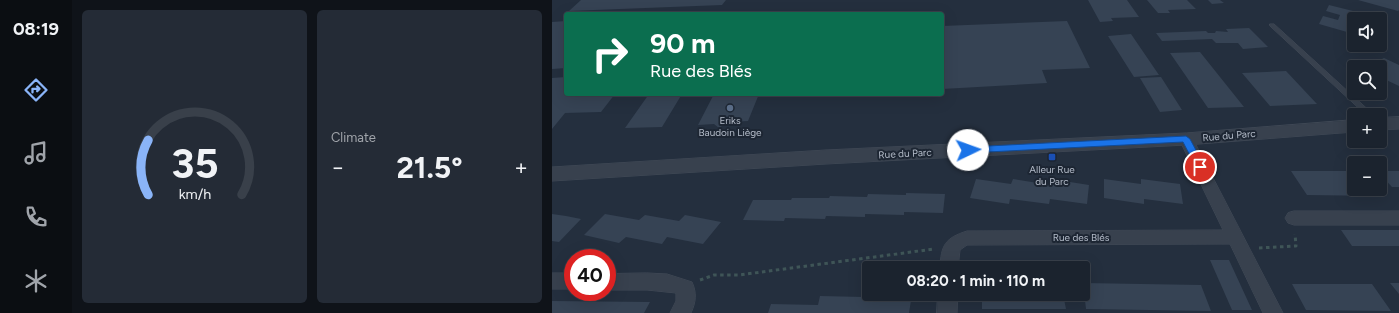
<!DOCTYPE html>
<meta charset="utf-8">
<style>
:root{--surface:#1b232e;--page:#242b36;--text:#f1f3f6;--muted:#a0a4aa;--line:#39404a;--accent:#8ab4f8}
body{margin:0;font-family:Figtree,sans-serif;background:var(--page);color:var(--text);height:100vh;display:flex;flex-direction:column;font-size:15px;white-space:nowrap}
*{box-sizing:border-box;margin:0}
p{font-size:13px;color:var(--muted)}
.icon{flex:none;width:22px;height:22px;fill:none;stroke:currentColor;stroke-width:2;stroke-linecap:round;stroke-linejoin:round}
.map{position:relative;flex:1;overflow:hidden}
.details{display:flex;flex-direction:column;gap:10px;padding:10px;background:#0f1319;width:480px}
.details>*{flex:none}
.top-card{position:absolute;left:12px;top:12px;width:380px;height:84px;border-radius:4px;box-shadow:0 4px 16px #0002,0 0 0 1px var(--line);background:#0b6e4f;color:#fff;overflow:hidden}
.fabs{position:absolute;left:795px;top:12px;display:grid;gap:8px}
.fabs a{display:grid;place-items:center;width:40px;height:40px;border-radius:4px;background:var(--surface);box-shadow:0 4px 16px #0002,0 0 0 1px var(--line);font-size:20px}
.speed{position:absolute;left:12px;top:249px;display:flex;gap:8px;font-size:20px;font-weight:700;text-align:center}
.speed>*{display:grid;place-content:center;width:52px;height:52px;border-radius:50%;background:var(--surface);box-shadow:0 4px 16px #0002,0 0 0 1px var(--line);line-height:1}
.speed .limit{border:6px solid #d22;background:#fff;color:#111}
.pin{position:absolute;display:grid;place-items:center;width:34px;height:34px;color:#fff;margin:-17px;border:2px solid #fff;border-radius:50%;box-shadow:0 1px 4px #0007}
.me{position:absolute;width:44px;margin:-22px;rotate:87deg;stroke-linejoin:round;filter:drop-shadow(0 0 3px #0008)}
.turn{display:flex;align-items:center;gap:14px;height:84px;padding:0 20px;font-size:18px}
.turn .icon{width:52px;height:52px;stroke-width:2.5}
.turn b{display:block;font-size:28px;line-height:34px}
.big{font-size:30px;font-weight:700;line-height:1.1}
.details .card{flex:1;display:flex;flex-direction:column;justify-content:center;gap:6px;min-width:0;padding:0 14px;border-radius:6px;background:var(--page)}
.details .dial{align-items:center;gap:0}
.dial svg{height:104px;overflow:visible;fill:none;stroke:var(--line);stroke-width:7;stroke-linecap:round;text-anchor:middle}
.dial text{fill:var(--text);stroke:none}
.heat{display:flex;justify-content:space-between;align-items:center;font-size:22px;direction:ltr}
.details .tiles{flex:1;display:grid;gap:10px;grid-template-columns:repeat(2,1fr)}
.trip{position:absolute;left:310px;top:261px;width:228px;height:40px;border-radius:4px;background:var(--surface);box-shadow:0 4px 16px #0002,0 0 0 1px var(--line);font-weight:700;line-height:40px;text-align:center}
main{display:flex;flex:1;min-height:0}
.tab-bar{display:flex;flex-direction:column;width:72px;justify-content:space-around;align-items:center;background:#0b0e12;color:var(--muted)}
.tab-bar .icon{width:28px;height:28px}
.tab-bar .on{color:var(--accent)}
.tab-bar b{font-size:18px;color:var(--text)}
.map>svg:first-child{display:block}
</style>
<main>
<nav class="tab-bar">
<b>08:19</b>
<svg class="icon on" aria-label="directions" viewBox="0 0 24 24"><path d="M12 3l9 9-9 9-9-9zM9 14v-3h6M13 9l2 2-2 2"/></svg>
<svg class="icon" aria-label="music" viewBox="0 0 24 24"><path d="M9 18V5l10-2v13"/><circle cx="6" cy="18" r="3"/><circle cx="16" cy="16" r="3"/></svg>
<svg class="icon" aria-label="phone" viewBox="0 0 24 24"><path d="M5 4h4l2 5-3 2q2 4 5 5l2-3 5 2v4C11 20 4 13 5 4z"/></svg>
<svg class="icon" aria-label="climate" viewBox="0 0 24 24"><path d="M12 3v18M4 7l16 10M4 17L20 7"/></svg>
</nav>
<section class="details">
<div class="tiles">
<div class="card dial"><svg viewBox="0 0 100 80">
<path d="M14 69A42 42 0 1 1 86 69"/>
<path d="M14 69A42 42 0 0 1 14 27" stroke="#8ab4f8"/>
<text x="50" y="56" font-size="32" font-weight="700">35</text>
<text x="50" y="72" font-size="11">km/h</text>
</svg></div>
<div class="card"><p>Climate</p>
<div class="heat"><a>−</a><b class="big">21.5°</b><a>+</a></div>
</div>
</div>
</section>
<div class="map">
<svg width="847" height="313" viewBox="0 0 847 313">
<rect width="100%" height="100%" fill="#242f3e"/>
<path fill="#364354" d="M29 0H174L170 5 17 11Z
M536 0H575L587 17 559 18 561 21 548 22Z
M595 0H635L644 9 616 10 618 13H606Z
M656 0H668L672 3 660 4Z
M806 0H847V10L846 11Z
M777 5 821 16 820 19H802V34L767 24 771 16 786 20 788 15 774 11Z
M14 21V68L0 69V22Z
M515 21 538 68 490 70 495 83 390 89V26Z
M697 28 716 47 691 49 686 43H664L660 39 610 41 604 33 654 31 656 33H663L664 31 676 32 674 29Z
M579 34 607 75 582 77 556 36Z
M648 52 692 107 656 108 618 53Z
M832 58 847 65V86L828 77V67H815Z
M734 71 765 104 718 106 690 73Z
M14 77V94H63L49 112 13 113 0 129V78Z
M609 77 630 110 608 112 588 78Z
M97 94H130L110 127 73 128Z
M162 94H207L196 121 176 122 167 128 162 124 146 125Z
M739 171H802V189H824L829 196 755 195Z
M828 171H847V187H840L828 174Z
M424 179 459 184 461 179 498 185 499 179 537 185 535 204 498 199 497 204 458 199 457 204 418 198Z
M552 179 589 184V179L628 184 631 204 592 199V204L552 198Z
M354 193 393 194 391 213 352 212V215L313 214V217L274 216 273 219 233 218 232 221 191 220 201 200H239L240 198H277L278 196 315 197 316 194 354 195Z
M0 214 14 216 29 219 7 242 0 241Z
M53 214 87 220 93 215 127 221 133 215 169 222 151 244 115 237 110 244 74 237 67 243 32 235Z
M789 230H847V246H800Z
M658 260H677L700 310H680Z
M531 283 649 285 659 311 534 309Z
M838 283H847V294Z
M740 284H820L839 311 754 310Z
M314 290H317V294H360L357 313H216L219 304 266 305 268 296 312 297Z
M430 294H511L514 309H430Z
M0 301 98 302 92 313H0Z"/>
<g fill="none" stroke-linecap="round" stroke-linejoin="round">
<g stroke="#414a57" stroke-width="1">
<path id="service" d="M718 24H722L822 115H814L718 26Z"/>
</g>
<g stroke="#414a57" stroke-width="1">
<path id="minor" d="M634 134 639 136 641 139 731 313H711L678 244 415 245 408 250 406 268H388C389 245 393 238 415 231L671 230 627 139 629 136Z
M742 211H847V225H742L736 223 733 218 736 213Z
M0 273H21V289H0Z
M95 273 115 274 140 282C145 293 144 302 139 313H118L124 301V293L95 290H55V274Z
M386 294H406L405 313H385Z"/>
</g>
<g stroke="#414a57" stroke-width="1">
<path id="tertiary" d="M847 117V129L828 130V118Z
M802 120V132L634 145 274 164 0 181V167L274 150 634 133Z"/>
</g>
<path stroke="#3f5557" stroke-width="3" stroke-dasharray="3.5 3.5" stroke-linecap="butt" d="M707 248 744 246 743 234
M148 280 162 275H187L382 249"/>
<use href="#service" fill="#38414e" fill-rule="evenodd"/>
<use href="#minor" fill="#38414e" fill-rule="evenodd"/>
<use href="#tertiary" fill="#38414e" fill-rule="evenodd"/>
</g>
<path fill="#1a73e8" stroke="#114b97" d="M634 136 638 139 653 167 651 169H645L631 142 416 153 412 150 416 147Z"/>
<circle fill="#5c6f8a" stroke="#1d2633" stroke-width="1.5" cx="178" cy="108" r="4"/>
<rect fill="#1a4fb4" stroke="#1d2633" stroke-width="1.5" x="496" y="153" width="8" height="8" rx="2"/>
<g text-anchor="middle" stroke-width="4" stroke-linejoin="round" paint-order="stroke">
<g font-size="10" fill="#b4bcc9" stroke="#1d2633">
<text x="178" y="124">Eriks<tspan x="178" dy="12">Baudoin Liège</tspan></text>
<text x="500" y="173">Alleur Rue<tspan x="500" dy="12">du Parc</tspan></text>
</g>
<g font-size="10" fill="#b4bcc9" stroke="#1d2633">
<text transform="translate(677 135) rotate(-5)" y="4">Rue du Parc</text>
<text transform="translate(353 153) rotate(-3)" y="4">Rue du Parc</text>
<text x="529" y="241">Rue des Blés</text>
</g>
</g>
</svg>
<div class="fabs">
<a><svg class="icon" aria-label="sound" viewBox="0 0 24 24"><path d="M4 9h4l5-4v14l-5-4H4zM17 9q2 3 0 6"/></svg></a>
<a><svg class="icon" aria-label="search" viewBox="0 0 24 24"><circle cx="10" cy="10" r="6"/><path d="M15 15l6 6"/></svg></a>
<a>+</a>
<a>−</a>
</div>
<div class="speed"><div class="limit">40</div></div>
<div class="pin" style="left:648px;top:167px;background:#d93025"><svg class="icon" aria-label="arrive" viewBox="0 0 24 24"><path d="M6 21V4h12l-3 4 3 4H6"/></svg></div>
<svg class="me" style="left:416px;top:150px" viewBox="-20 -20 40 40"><circle r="19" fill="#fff"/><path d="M0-13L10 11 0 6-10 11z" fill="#1a73e8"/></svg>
<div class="trip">08:20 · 1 min · 110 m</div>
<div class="top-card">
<div class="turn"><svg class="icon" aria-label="right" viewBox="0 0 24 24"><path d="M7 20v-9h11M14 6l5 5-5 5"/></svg><div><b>90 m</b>Rue des Blés</div></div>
</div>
</div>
</main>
